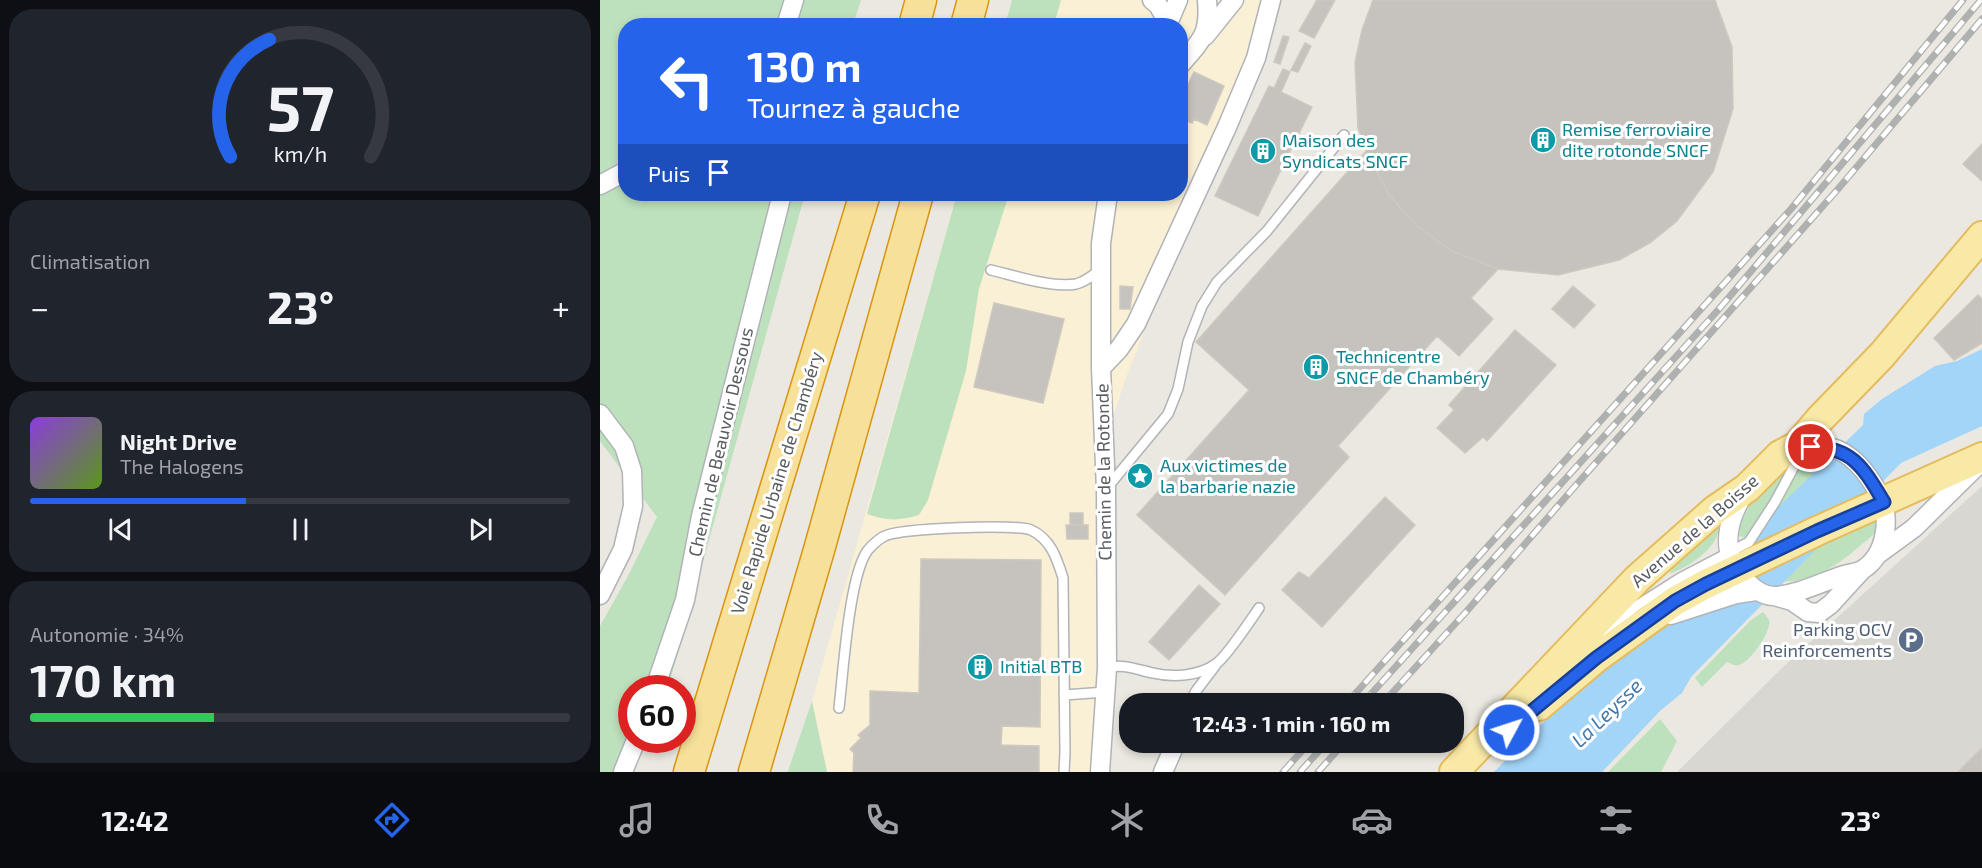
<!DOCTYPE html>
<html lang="fr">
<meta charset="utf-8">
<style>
:root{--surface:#171b24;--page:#20242c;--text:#f1f3f6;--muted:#9ea1a6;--line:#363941;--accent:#2563eb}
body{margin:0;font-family:"Exo 2",sans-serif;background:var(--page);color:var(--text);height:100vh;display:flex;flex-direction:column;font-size:22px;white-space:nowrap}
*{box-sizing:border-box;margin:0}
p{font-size:20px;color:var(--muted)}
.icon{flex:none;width:33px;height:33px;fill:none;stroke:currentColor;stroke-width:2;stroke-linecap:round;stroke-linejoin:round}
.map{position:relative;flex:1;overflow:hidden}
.drawer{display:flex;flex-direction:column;gap:9px;padding:9px;background:#0d0f14;width:600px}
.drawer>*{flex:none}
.hud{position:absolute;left:18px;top:18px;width:570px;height:183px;border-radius:24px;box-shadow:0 3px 9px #0003;background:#2563eb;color:#fff;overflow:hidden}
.speed{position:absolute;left:18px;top:675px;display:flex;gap:12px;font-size:30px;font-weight:700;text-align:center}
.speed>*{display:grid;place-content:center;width:78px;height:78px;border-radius:50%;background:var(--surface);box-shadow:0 3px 9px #0003;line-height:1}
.speed .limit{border:9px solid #d22;background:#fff;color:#111}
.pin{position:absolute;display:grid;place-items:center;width:51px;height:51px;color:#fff;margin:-26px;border:3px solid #fff;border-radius:50%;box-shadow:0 2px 6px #0007}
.me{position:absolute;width:66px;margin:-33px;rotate:50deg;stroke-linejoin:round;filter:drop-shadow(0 0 4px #0008)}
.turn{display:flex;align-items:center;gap:21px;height:126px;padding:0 30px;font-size:27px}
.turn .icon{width:78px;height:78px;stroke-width:2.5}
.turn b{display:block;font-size:42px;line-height:51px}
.then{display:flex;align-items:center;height:57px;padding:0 30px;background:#0003;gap:12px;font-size:22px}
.big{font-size:45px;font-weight:700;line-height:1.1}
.drawer .widget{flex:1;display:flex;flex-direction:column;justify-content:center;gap:9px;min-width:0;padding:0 21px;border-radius:24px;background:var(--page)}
.drawer .dial{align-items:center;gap:0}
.dial svg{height:156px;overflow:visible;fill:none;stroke:var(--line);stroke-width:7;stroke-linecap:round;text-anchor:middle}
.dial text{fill:var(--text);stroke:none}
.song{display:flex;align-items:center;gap:18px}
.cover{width:72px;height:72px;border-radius:9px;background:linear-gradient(135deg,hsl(270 70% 55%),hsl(90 70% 35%))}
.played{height:6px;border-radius:3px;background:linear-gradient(90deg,var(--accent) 40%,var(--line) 40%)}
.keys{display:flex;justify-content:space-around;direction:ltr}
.heat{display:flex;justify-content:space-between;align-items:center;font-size:33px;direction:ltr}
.charge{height:9px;border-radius:4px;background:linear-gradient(90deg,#34c759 34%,var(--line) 0)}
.trip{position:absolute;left:519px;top:693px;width:345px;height:60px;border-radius:24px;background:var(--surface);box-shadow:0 3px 9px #0003;font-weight:700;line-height:60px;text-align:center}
.tab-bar{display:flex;height:96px;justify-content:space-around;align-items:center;background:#090b0e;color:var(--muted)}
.tab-bar .icon{width:42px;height:42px}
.tab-bar .active{color:var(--accent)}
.tab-bar b{font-size:27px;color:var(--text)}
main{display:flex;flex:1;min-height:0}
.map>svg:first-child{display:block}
</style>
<main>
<section class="drawer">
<div class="widget dial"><svg viewBox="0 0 100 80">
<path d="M14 69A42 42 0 1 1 86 69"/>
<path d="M14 69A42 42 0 0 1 34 9" stroke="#2563eb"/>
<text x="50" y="56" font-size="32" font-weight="700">57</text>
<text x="50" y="72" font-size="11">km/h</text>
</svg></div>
<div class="widget"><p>Climatisation</p>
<div class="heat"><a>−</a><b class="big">23°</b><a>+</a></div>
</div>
<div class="widget">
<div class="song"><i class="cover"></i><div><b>Night Drive</b><p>The Halogens</p></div></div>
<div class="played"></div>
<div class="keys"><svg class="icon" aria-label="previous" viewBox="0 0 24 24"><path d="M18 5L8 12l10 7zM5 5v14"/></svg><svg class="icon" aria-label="pause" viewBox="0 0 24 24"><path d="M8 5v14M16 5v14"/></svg><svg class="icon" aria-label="next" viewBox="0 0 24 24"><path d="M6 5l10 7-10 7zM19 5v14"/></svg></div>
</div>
<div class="widget"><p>Autonomie · 34%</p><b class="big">170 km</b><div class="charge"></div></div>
</section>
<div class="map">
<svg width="1382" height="772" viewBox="0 0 1382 772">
<rect width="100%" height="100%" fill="#eae8e0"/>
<path fill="#faf0d5" d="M412 0H674L524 383 511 424 498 733 493 772H227L212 701 357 194H580V26L405 25Z"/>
<path fill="#d9d7d2" d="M1382 486V772H1077L1184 666Z"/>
<path fill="#bee1bd" d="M0 0H261L253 25 26 26V194H205L68 688 64 630 44 688H32L31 726 13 772H0V626L28 576 57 517 0 441Z
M412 0H461L454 25H405Z
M357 194H409L379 289 366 371 328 500 319 515C299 521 286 521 267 514Z
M1217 459 1234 461 1150 539 1139 536 1141 522 1150 505 1170 484 1193 467Z
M1279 518C1278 522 1278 528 1276 531 1273 536 1266 541 1262 544 1238 566 1209 585 1175 581L1168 561Z
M1115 524 1121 526C1114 551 1093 564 1070 574L1074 564Z
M1163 612C1165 614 1168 618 1169 620 1172 631 1151 660 1141 664 1136 667 1132 664 1127 662L1102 687 1095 678 1151 620Z
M212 701 227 772H188V771Z
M1060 719 1077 741 1061 772H1008Z"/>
<path fill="#a3d5f8" d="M1382 349V426L1301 463 1091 677 1082 693 1061 710 1002 772H894L1009 656 1049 633 1263 425 1264 414 1282 399 1335 366 1357 361Z"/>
<path fill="#c6c2bd" stroke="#cec9bf" stroke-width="1.5" d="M717 0H735L714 38 699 31Z
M773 0H1115L1132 47 1133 109 1113 172 1077 221 1050 243 1019 260 958 275 898 269 852 251 816 225 789 195 766 151 758 128 755 62 762 30Z
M683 36 689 37 680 64 674 62Z
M705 43 711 46 698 72 691 70Z
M683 69 690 72 681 92 712 107 658 216 615 196 669 86 674 88Z
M594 72 624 86 607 125 594 119 592 123 580 118V102Z
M1382 144V181L1363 164Z
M766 151 789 195 816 225 852 251 898 269 871 298 893 319 859 356 837 336 738 446 749 457 625 595 537 515 649 390 596 342Z
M520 286 533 287 530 309H520Z
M973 286 995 305 974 328 952 309Z
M1378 295 1382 299V343L1354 360 1334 338Z
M394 303 464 319 443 403 374 387Z
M915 330 956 365 887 441 883 437 865 453 837 428 854 410 849 405Z
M785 497 815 525 722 627 682 590 699 572 709 578Z
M470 513H483V525L470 524Z
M466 525H488V539H467Z
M321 559 441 560 440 727 402 726 401 745 439 746V772H253L254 753 250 749 261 738 258 735 270 725V691L319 693Z
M599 585 620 604 569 660 549 642Z
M1382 748V772H1358Z"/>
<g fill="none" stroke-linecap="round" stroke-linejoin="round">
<g stroke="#b0b3b7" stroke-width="12">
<path id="service" d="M391 270C416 276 451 288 476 284 485 282 493 275 500 270
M507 488 568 414 578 389 588 342 602 306 617 282 667 231 744 135
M1003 634 1036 606 1080 578 1149 542 1175 502 1197 461V454
M507 668C522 663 538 670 553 673 573 678 599 676 616 664 627 656 650 621 659 608
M464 695 506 692
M589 704 596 691 615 666
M239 708C243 675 249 574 268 550 271 546 280 538 285 536 300 528 417 524 431 530 451 539 457 559 463 578L465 753 464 772"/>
</g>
<g stroke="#b0b3b7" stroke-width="21">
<path id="minor" d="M552 0 558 5 568 23
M186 26 194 0
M567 26 578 0
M605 36 634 0
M580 65C602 40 610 34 607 0
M0 185 26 171
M501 368 519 349 536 324 627 127 656 58 671 0
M0 414 24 446 32 471 33 506 23 549 0 595
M1143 495C1125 525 1120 556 1147 582 1154 589 1163 596 1174 596 1197 595 1222 582 1244 575 1250 573 1257 573 1262 570 1287 555 1292 515 1278 492 1267 473 1252 452 1229 447 1219 445 1207 447 1197 446
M1277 555 1314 528 1379 464
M1174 596 1192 601 1208 612 1219 613 1231 604 1262 570
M1071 615 1136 594 1156 591
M55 688 85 600 101 516 182 194
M23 772 36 740
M500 772 507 668 506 490 501 368V243L508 194
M563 772 574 747"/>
</g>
<g stroke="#e5bb5e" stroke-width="32">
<path id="primary" d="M939 706 996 658 1075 601 1106 584 1217 531 1382 457
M854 772 1037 579 1115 510 1147 488 1180 455 1197 446 1219 420 1282 355 1382 236"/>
</g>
<g stroke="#d99511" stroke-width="33">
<path id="trunk" d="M314 26 321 0
M366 26 373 0
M89 772 265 194
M154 772 219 550 318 194"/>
</g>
<use href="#service" stroke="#fff" stroke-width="9"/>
<use href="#minor" stroke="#fff" stroke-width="18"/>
<use href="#primary" stroke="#f8e9a7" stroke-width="28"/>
<use href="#trunk" stroke="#f6e09a" stroke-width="30"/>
<g stroke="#afb0b0" stroke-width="7">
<path id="rail" d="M746 704 1191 209 1363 0
M762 704 1119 309 1381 0
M782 704 866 612 970 492 1238 189 1382 19
M683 772 710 742
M700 772 727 742
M718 772 745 742"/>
</g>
<use href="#rail" stroke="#fff" stroke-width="4.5" stroke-dasharray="14" stroke-linecap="butt"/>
</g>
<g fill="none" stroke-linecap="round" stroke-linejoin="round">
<g stroke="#184099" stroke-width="15">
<path id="route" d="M909 730 996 658 1075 601 1106 584 1217 531 1284 502C1264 469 1253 447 1211 447"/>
</g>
<use href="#route" stroke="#2563eb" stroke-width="10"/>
</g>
<defs>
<g id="building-disc" transform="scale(1.35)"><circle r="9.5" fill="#0f9aa8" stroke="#fff"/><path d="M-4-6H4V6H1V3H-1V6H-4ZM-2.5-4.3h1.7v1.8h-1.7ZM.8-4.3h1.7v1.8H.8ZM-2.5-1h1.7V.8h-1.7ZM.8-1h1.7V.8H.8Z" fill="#fff"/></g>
<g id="sight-disc" transform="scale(1.35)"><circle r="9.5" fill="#0f9aa8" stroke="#fff"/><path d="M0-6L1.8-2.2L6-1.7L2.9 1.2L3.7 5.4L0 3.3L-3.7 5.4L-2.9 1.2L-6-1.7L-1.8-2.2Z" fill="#fff"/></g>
<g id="parking-disc" transform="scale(1.35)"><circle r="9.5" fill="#5c6f8a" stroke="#fff"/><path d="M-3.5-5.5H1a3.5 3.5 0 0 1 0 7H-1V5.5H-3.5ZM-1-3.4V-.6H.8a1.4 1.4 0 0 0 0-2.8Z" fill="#fff"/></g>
</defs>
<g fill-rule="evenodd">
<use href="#building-disc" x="943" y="140"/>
<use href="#building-disc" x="663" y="151"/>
<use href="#building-disc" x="716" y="367"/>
<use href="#sight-disc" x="540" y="476"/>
<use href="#parking-disc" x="1311" y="640"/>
<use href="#building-disc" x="380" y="667"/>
</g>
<g text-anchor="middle" stroke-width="6" stroke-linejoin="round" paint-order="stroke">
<g font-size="18" fill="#0d838f" stroke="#fff" text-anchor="start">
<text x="962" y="136">Remise ferroviaire<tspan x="962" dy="21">dite rotonde SNCF</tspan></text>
<text x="682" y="147">Maison des<tspan x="682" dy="21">Syndicats SNCF</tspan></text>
<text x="736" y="363">Technicentre<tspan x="736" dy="21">SNCF de Chambéry</tspan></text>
<text x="560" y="472">Aux victimes de<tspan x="560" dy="21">la barbarie nazie</tspan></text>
<text x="400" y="673">Initial BTB</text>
</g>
<g font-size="18" fill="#595c60" stroke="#fff">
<text transform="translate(121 442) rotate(-77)" y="6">Chemin de Beauvoir Dessous</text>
<text transform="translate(504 472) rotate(-91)" y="6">Chemin de la Rotonde</text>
<text transform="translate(177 483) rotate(-73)" y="6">Voie Rapide Urbaine de Chambéry</text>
<text transform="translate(1095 531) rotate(-41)" y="6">Avenue de la Boisse</text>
</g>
<g font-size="18" fill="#4e5e75" stroke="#fff" text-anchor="end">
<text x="1292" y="636">Parking OCV<tspan x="1292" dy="21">Reinforcements</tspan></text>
</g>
<g font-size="20" font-style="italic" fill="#4277a7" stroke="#fff">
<text transform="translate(1007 713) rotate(-44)" y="7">La Leysse</text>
</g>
</g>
</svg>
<div class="speed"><div class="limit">60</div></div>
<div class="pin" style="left:1211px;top:447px;background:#d93025"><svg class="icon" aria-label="arrive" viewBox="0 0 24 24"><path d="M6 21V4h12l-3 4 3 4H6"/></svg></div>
<svg class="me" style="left:909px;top:730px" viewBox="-20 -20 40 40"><circle r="17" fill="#2563eb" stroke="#fff" stroke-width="3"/><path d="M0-11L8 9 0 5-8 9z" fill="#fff"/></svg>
<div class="trip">12:43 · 1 min · 160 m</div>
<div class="hud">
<div class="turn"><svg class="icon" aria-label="left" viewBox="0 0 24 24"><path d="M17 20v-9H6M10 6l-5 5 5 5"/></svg><div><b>130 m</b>Tournez à gauche</div></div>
<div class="then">Puis<svg class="icon" aria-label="arrive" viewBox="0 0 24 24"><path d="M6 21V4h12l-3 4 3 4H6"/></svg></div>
</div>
</div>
</main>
<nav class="tab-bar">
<b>12:42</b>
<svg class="icon active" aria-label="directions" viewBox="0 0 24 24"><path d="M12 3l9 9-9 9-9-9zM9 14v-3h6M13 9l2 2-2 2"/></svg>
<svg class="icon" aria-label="music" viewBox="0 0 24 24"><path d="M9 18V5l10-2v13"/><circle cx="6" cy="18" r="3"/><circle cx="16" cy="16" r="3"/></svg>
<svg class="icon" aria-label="phone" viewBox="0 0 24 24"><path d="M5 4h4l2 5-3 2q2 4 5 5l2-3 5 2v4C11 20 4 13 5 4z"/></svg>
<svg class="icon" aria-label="climate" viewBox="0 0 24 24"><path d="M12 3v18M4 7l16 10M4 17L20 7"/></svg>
<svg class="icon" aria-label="car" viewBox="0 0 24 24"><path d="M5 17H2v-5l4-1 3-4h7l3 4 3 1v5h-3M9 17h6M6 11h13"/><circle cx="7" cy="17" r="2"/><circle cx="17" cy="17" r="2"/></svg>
<svg class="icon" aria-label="filters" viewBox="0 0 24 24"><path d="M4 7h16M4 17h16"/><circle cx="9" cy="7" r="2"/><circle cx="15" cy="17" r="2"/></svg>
<b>23°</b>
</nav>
